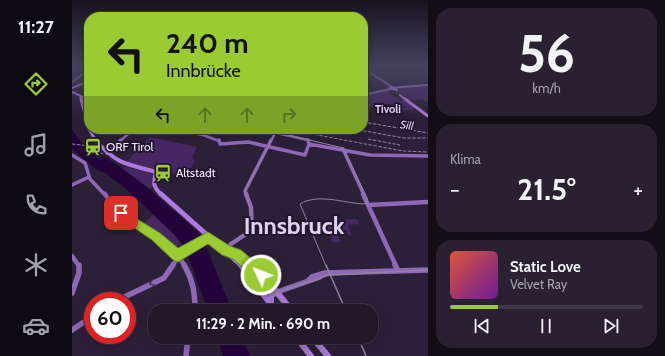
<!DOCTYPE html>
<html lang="de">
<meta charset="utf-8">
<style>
:root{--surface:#21182a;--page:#292132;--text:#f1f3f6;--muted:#a2a0a8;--line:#3e3747;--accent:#9bcb33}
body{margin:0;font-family:Cabin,sans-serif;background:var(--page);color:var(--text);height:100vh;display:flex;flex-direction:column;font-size:15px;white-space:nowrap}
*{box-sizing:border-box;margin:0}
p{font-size:13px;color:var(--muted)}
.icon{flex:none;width:22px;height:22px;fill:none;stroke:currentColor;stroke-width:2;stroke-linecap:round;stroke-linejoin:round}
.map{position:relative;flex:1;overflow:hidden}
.sheet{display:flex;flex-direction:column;gap:8px;padding:8px;background:#120d17;width:237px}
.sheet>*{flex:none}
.banner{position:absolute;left:12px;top:12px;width:284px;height:122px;border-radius:16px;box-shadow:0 2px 10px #0003,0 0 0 1px var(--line);background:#9bcb33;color:#111;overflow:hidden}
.speed{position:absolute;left:12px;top:292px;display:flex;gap:8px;font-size:20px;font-weight:700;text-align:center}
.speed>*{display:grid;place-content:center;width:52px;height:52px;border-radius:50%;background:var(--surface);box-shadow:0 2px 10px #0003,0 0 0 1px var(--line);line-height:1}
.speed .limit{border:6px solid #d22;background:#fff;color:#111}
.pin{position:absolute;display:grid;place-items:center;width:34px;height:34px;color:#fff;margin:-17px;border-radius:8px;box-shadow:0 2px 6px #0006}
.me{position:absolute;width:44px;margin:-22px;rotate:313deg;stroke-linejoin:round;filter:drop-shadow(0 0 3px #0008)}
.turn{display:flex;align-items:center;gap:14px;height:84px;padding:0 16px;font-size:18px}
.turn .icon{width:52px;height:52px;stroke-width:2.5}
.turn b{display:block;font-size:28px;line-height:34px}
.lanes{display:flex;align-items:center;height:38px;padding:0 16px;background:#0003;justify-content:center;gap:20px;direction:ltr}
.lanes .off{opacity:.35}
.big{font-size:30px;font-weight:800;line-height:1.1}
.sheet .card{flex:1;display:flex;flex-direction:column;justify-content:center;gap:6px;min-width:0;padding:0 14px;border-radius:16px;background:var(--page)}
.sheet .dial{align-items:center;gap:0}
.dial b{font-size:52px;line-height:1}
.song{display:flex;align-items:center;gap:12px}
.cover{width:48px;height:48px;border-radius:6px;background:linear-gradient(135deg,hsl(10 70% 55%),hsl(280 70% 35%))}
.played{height:4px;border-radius:2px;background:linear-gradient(90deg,var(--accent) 25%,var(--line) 25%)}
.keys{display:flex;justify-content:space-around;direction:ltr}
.heat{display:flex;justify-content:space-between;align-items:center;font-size:22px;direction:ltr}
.trip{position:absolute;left:76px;top:304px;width:230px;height:40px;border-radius:16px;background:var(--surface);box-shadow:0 2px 10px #0003,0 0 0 1px var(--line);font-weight:800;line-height:40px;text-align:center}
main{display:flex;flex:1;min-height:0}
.tabs{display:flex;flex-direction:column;width:72px;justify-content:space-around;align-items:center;background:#0d0a11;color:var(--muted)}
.tabs .icon{width:28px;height:28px}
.tabs .selected{color:var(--accent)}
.tabs b{font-size:18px;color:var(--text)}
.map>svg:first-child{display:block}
</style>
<main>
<nav class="tabs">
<b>11:27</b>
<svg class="icon selected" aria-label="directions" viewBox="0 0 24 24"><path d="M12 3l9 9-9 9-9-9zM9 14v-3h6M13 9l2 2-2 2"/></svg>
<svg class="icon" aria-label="music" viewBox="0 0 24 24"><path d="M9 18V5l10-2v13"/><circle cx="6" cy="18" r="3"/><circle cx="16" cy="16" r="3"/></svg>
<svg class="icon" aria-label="phone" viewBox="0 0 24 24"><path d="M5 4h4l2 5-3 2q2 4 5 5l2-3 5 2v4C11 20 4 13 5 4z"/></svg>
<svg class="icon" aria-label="climate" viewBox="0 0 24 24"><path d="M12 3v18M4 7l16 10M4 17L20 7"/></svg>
<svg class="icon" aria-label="car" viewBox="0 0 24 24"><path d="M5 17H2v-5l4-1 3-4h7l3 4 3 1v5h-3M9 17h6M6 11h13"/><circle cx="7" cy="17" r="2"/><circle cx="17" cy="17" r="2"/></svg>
</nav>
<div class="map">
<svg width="356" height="356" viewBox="0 0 356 356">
<rect width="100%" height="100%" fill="#2c2038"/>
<path fill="#472763" d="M340 85 326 89V88L318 87 317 89 319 90 313 91H316L328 101H332L323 92 342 108 341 110H320L316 108 335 107 329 105 324 106 322 104H311L312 106 295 107 291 106V95L312 92 315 87H318Z
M356 85V102H353L350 99 337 100 327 91 328 89Z
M78 137 125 147 120 157 122 158 120 160 123 161 114 176 90 171H85L83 169 59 164 55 161Z
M52 167 83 173 81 186 77 188 50 168Z
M81 215 103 235 109 244 102 248 71 224Z
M285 219 287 224 276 225 279 235H276L274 229 272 230 274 235H271L268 229H264L268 242H260L253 221Z"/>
<path fill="#24033b" d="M0 130 10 143 41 162 77 189 126 232 134 246 160 311H136L119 264 112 247 103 235 54 189 33 173 26 171 0 149Z
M144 337H170L178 356H151Z"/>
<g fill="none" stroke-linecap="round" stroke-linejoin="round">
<path stroke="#24033b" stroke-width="1" d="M324 108H327"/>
<path stroke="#4a3f56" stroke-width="2" stroke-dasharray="2 1" stroke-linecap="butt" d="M319 88 328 95"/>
<path stroke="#8f67b7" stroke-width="2" d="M0 82 15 71V67
M291 95 319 89
M11 100 17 98"/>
<path stroke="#8f67b7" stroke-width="2.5" d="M10 100 15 99
M96 129 131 135 147 141
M204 133 236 140
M48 141 62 129
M199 141 205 129"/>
<path stroke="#8f67b7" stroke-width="3.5" d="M147 140 148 144 176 142 233 155 237 144 236 140
M237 144 298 155 356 156
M271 149 292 195
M35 153 49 140
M0 155 13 163 18 179 33 195
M0 185 17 177
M175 195 173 191 199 140"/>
<path stroke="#8f67b7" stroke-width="4.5" d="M33 194C36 198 37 203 41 207 64 227 96 238 113 266
M291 194 324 266
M297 205 356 202
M154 251 159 244 180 230 179 207 174 194
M0 256 7 266
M100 266 109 253 136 237"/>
<path stroke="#8f67b7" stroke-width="5.5" d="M112 265C121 280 123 293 123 311
M323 265 326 271
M236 281 240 277 253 273 356 270
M205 292 248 277
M0 293 7 273V265
M44 301 92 278 101 265
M0 330 21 316
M114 356 116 337"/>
<path stroke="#ad78e0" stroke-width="2" d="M291 68 320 87
M0 88 17 81
M323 88 325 90 318 88 356 85
M0 92 11 97
M328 95 334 100
M8 96 10 100"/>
<path stroke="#ad78e0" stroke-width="3" d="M9 99 17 128
M333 99 356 116
M17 129 24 141
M23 140 24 141"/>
<path stroke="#ad78e0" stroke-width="4" d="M23 140C44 163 52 164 81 171L85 174
M84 172C81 184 81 187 90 195"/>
<path stroke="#ad78e0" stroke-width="5" d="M89 194 170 266
M155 251 164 254 180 266"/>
<path stroke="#ad78e0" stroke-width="6" d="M169 265 204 311
M179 265 199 285 220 311
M199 303V296L204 292
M224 337 239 356
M240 337 256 356"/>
<path fill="#c190f3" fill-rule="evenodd" d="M353 67H356V69Z"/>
<path stroke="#8f859a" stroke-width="1" d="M202 135 208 133 271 148 295 198V203L291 204C272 203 246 193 228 204L254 266
M173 266 161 256 156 248 158 244 179 229 178 207 173 190 206 129"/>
<path stroke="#8f859a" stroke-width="1.5" d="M172 265 192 287 203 293 257 275 356 270
M254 265 274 311
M199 292 206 297 218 311
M200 306 199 297 205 291
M223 337 238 356
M239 337 255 356
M286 337 294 356"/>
<path stroke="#8f859a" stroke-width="1" stroke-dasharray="3.5 1.5" stroke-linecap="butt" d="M291 122 356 133
M213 129 331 151 356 152
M281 129 332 138H356
M296 139 328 145
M0 144 18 146 31 154"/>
</g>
<defs><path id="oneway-chevron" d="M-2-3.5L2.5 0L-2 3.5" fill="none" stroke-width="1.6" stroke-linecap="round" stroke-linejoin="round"/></defs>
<use stroke="#432f56" href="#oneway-chevron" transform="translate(80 283) rotate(157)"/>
<linearGradient id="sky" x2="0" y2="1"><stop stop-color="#18121f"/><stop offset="0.57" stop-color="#45425e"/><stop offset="1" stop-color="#45425e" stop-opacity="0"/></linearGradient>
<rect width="356" height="117" fill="url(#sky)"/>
<path fill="#9bcb33" stroke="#658421" d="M49 209 88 233 106 248 132 234 136 232 158 246 169 250 193 270 195 275 193 279 189 281 184 279 161 259 150 255 136 244 106 262 101 260 80 240 45 216 44 213 45 210Z"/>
<defs>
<g id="station-bare" transform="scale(1.38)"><path d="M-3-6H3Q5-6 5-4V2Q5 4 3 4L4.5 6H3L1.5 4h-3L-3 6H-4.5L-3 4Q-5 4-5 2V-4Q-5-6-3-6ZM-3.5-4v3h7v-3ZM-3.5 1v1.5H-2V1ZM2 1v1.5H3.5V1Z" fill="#9bcb33" stroke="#22172d" stroke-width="2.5" paint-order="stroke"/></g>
</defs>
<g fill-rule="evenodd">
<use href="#station-bare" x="21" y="147"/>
<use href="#station-bare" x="91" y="173"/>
</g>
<g text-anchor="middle" stroke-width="4" stroke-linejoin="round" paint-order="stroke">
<g font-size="11" font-weight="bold" fill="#e0d2f2" stroke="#22172d">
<text x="316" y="113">Tivoli</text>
</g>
<g font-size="11" font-style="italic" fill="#e2cef9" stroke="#22172d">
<text transform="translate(335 125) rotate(8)" y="4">Sill</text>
</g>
<g font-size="12" fill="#f5edfe" stroke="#22172d" text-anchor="start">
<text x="34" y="151">ORF Tirol</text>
<text x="104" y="177">Altstadt</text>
</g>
<g font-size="24" font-weight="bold" fill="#e0d2f2" stroke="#22172d">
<text x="222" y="234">Innsbruck</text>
</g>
</g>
</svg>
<div class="speed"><div class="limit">60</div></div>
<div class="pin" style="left:49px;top:213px;background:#d93025"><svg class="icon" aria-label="arrive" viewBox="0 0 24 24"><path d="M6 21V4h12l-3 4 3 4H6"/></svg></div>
<svg class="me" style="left:189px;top:275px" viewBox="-20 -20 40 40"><circle r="17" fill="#9bcb33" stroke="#fff" stroke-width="3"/><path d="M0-11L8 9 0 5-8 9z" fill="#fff"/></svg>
<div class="trip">11:29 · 2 Min. · 690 m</div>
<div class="banner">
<div class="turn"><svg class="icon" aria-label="left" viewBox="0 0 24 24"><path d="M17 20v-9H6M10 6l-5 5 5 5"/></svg><div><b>240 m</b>Innbrücke</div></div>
<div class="lanes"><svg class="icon" aria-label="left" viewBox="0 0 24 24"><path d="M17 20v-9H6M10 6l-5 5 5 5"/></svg><svg class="icon off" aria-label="ahead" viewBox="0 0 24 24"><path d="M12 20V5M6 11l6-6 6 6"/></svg><svg class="icon off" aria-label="ahead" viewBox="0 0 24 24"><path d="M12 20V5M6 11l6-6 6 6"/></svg><svg class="icon off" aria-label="right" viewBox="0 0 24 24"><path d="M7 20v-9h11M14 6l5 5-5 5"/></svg></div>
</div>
</div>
<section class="sheet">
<div class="card dial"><b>56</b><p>km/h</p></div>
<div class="card"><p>Klima</p>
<div class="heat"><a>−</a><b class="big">21.5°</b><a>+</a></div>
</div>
<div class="card">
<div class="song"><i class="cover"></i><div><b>Static Love</b><p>Velvet Ray</p></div></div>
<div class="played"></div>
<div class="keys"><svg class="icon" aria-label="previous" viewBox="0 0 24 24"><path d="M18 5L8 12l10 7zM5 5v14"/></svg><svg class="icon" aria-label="pause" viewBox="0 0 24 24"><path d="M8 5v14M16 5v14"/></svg><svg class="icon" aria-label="next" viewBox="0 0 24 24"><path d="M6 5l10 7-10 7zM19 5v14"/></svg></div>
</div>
</section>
</main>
